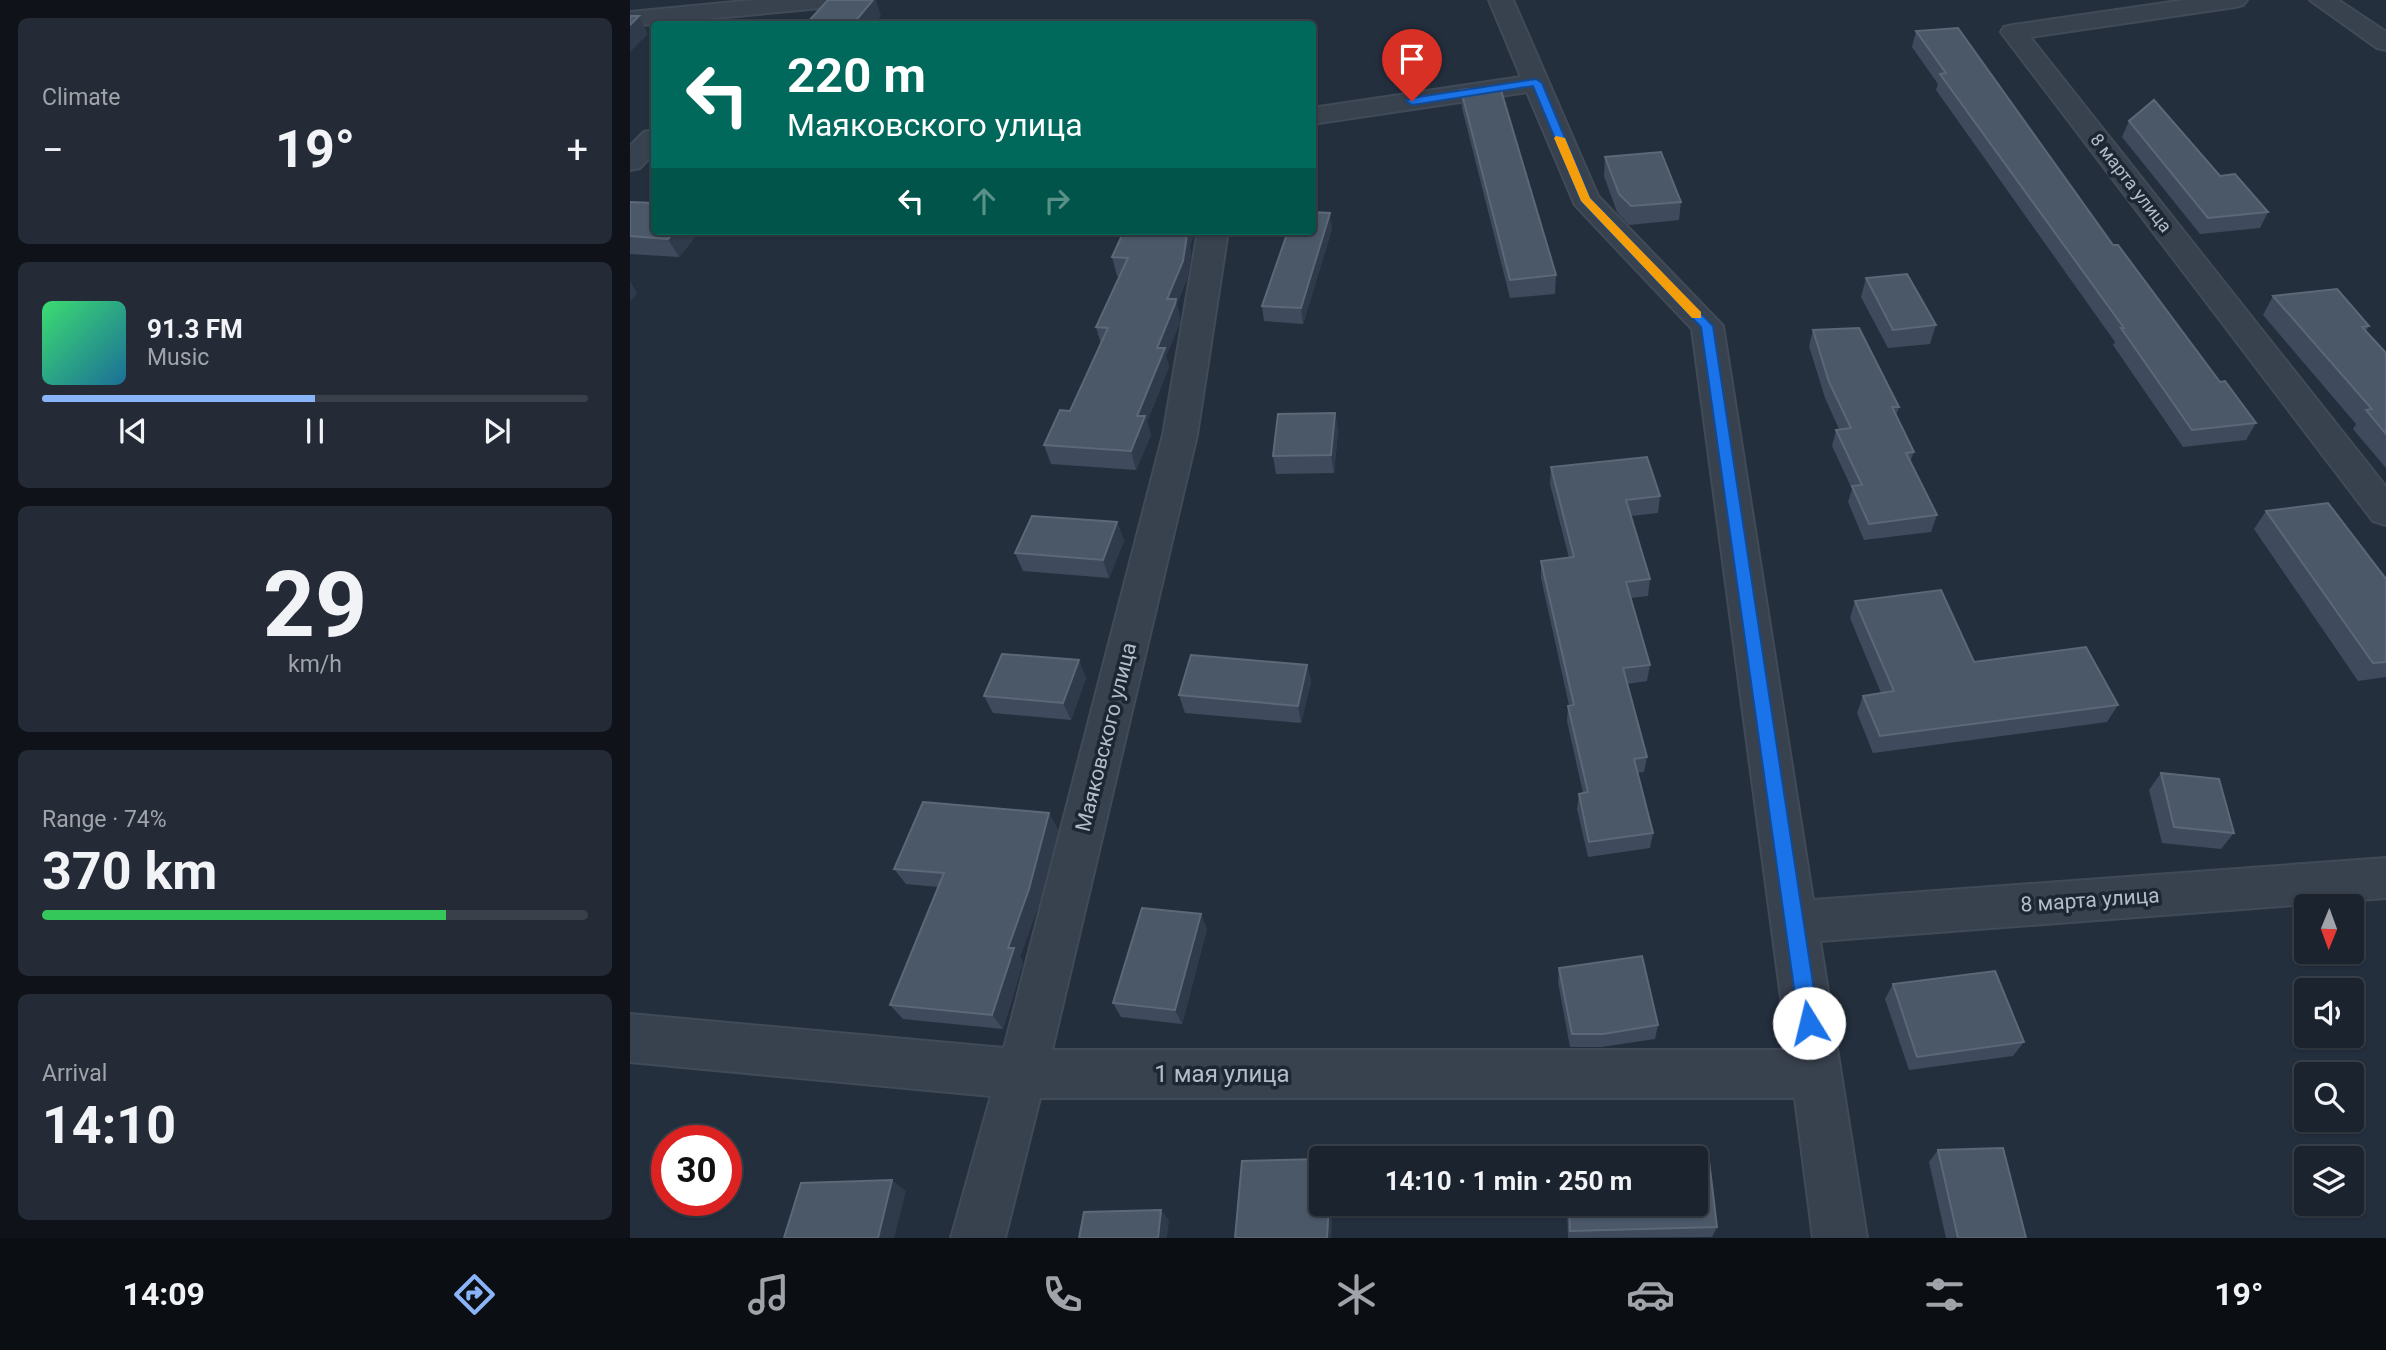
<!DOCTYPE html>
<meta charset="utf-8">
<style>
:root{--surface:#1b232e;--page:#242b36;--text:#f1f3f6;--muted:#a0a4aa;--line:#39404a;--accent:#8ab4f8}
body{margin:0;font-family:Roboto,sans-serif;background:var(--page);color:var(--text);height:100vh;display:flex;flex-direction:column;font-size:26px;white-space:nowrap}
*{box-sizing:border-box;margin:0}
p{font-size:23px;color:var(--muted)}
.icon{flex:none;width:38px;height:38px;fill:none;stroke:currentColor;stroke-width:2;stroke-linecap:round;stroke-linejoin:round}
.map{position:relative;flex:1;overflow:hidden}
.panel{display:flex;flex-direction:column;gap:18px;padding:18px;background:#0f1319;width:630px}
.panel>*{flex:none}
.hud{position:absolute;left:21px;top:21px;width:665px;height:214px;border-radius:7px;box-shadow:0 2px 5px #0004,0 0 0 2px var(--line);background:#00695c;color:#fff;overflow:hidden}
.needle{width:46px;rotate:181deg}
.controls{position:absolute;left:1664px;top:894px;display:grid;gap:14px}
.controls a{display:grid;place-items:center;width:70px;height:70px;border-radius:7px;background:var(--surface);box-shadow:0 2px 5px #0004,0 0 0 2px var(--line);font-size:35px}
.speed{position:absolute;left:21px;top:1125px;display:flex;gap:14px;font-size:35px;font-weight:700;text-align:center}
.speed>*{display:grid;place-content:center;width:91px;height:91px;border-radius:50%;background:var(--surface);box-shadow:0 2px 5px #0004,0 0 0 2px var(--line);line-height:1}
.speed .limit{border:10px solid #d22;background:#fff;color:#111}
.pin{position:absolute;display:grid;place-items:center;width:60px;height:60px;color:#fff;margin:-72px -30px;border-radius:50% 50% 50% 0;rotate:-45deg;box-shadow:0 0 7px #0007}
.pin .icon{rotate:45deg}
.me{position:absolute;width:77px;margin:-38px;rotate:351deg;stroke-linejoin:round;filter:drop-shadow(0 0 5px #0008)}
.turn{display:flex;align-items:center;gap:24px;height:147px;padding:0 21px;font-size:32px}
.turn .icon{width:91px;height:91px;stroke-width:2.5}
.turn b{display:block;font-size:49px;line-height:60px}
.lanes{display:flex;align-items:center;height:66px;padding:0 21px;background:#0003;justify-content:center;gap:35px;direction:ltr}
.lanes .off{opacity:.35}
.big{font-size:52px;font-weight:700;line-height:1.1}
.panel .tile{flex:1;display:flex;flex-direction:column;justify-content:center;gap:10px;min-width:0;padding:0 24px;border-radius:10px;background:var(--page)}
.panel .dial{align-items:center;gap:0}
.dial b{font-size:91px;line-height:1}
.song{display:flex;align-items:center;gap:21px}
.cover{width:84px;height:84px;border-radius:10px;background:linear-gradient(135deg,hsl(140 70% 55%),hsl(200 70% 35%))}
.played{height:7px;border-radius:4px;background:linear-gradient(90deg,var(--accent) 50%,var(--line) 50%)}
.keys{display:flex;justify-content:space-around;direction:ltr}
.heat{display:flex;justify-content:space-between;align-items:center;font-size:38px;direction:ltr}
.charge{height:10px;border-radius:5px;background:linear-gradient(90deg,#34c759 74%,var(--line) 0)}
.trip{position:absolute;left:679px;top:1146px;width:399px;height:70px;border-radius:7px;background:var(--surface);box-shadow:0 2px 5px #0004,0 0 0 2px var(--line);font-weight:700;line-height:70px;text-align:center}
.tab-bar{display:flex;height:112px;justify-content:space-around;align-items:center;background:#0b0e12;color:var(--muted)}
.tab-bar .icon{width:49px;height:49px}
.tab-bar .selected{color:var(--accent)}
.tab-bar b{font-size:32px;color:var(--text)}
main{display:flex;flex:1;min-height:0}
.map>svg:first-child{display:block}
</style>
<main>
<section class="panel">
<div class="tile"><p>Climate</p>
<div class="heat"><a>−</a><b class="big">19°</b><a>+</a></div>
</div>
<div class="tile">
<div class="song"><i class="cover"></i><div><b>91.3 FM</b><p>Music</p></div></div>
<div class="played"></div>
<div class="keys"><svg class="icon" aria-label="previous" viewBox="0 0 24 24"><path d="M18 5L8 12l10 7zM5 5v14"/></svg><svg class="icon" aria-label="pause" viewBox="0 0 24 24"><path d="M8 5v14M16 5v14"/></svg><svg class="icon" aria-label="next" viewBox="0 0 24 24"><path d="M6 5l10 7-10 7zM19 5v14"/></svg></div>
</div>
<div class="tile dial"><b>29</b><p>km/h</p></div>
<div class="tile"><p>Range · 74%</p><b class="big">370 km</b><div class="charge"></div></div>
<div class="tile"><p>Arrival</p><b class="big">14:10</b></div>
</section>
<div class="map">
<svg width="1756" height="1238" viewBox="0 0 1756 1238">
<rect width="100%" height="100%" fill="#242f3e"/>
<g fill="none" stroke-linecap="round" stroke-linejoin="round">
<g stroke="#414a57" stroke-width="4">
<path id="minor" d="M125 0H214L210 5 202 7 0 26V12Z
M859 0H883L968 196 1093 326 1183 900 1756 858V898L1190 941 1237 1238H1183L1165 1098H410L375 1238H321L361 1096 0 1062V1014L374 1048 533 435 568 231H598L567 435 422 1050H1158L1062 329 945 205 897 92 682 124V108L891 77Z
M1555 0H1617L1613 5 1605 7 1400 37 1756 487V525L1743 521 1371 32 1374 27 1383 25Z
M1680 0H1708L1756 32V50L1747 48Z
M24 130V153L10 168 0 170V146L14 132Z"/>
</g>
<use href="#minor" fill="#38414e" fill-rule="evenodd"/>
</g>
<path fill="#3f4b5c" d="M1286 31 1483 245 1590 382 1626 423 1616 440 1553 447 1483 345 1485 342 1306 90 1308 84 1282 47Z
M831 90 926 275 925 294 880 298 832 108Z
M1499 121 1590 176 1638 212 1630 228 1570 234 1492 137Z
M975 157 1051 202 1049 220 999 225 987 212 974 176Z
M0 202 70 231 49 257 0 254Z
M702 229 673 324 634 321 632 306Z
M494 231H566L560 245 561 254 557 279 547 304 550 318V323L536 356 539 367 517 422 521 435 506 470 421 464 414 445 440 411 471 344 466 327 490 276H487L482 257Z
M1236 278 1306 325 1300 344 1258 348 1231 297Z
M1643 296 1739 326 1736 331 1756 353V468L1723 429 1726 424 1633 315Z
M1183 330 1269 407 1266 416 1284 452 1280 462 1307 515 1301 532 1234 540 1218 502 1222 489 1202 446 1206 430 1209 429 1195 398 1179 346Z
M705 413 708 431 704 473 646 474 643 456Z
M921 467 1030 496 1028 513 1001 516 1020 579 1018 596 1000 598 1020 665 1017 681 997 684 1017 757 1014 772 1007 773 1023 833 1020 848 958 857 947 809 949 794 953 793 937 721 938 706 939 705 911 578V561L939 558 920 484Z
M1636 511 1756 579V677L1728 681 1624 529Z
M487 522 494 541 479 578 393 571 385 553Z
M1225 601 1344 662 1488 705 1477 722 1243 753 1227 713 1233 696 1251 693 1220 618Z
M677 665 681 682 671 723 555 713 549 695Z
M456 678 441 720 363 713 354 696Z
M1531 773 1604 833 1591 849 1532 843 1519 790Z
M419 813 428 830 409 904 390 957 393 963 373 1029 273 1019 260 1005 308 887 276 884 264 869Z
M577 929 552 1024 491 1017 483 1003Z
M929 968 1028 1025 1025 1039 971 1047H940L928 982Z
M1263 984 1394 1042 1383 1056 1279 1070 1255 999Z
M1308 1150 1396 1238H1316L1299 1162Z
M937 1204H1066L1087 1227 1082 1237 938 1238Z"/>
<path fill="#2f3b4b" d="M243 0H246L251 16 244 24H223Z
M9 16 18 34 0 52V25Z
M700 213 702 229 673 324 671 308Z
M45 231H70L49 257 38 239Z
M554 231H566L560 245 561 254 557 279 547 304 550 318V323L536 356 539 367 517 422 521 435 506 470 501 451 507 416 527 348 537 299Z
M0 281 7 293 0 302Z
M705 413 708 431 704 473 701 455Z
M487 522 494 541 479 578 473 560Z
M449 660 456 678 441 720 433 703Z
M677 665 681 682 671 723 668 706Z
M419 813 428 830 409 904 390 957 393 963 373 1029 362 1015 378 948Z
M571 914 577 929 552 1024 545 1010Z
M262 1180 276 1191 264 1238H248Z
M699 1204H703L701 1238H697Z
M531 1210 539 1220 537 1238H528Z"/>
<path fill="#4b5868" stroke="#5c6777" stroke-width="2" d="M198 0H243L223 24H176Z
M0 16H9L0 25Z
M1328 28 1483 245H1488L1590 382 1595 381 1626 423 1562 430 1491 328H1494L1310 74 1316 73 1286 31Z
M870 87 926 275 880 280 831 90Z
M1524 100 1590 176 1605 174 1638 212 1578 218 1499 121Z
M1031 152 1051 202 1001 206 989 194 975 157Z
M0 202 24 203V231H45L38 239 0 236Z
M682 212 700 213 671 308 632 306 658 231H682Z
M494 231H554L552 235H557L553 261 537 299H546L545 304 527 348H535L507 416H515L501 451 414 445 430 410 440 411 478 328 466 327 498 258 482 257Z
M1277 274 1306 325 1263 330 1236 278Z
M1707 289 1739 326 1732 327 1756 353V434L1736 410 1742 409 1643 296Z
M1229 328 1269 407H1262L1284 452 1276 453 1307 515 1239 524 1222 486 1232 485 1206 430 1221 428 1199 382 1183 330Z
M705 413 701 455 643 456 648 414Z
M1017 457 1030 496 996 500 1020 579 996 582 1020 665 993 668 1017 757 1004 759 1023 833 959 842 949 794 958 792 938 706 944 705 911 561 944 557 921 467Z
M1698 503 1756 579V662L1743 663 1636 511Z
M402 516 487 522 473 560 385 553Z
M1311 590 1344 662 1456 647 1488 705 1250 736 1233 696 1264 691 1225 601Z
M372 654 449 660 433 703 354 696Z
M561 655 677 665 668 706 549 695Z
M1531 773 1589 779 1604 833 1544 827Z
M293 802 419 813 399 889 378 948H384L362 1015 260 1005 314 873 264 869Z
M512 908 571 914 545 1010 483 1003Z
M1012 956 1028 1025 973 1034H942L929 968Z
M1365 971 1394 1042 1287 1057 1263 984Z
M1373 1148 1396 1238H1328L1308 1150Z
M1078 1152 1087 1227 940 1231 939 1204H1066V1158H936V1156Z
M691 1159V1204H699L697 1238H605L612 1161Z
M262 1180 248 1238H154L171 1183Z
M531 1210 528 1238H449L454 1212Z"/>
<path fill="#1a73e8" stroke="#114b97" stroke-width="2" d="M906 79 912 83 960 198 1083 326 1189 1023 1186 1030 1179 1033 1172 1030 1169 1023 1071 327 951 201 903 86 782 105 776 101 782 98Z"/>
<path fill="#f59e0b" d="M926 136 935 138 960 198 1071 312V318H1062L951 201 924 138Z"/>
<g text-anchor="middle" stroke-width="7" stroke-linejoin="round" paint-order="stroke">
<g font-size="18" fill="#b4bcc9" stroke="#1d2633">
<text transform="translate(1501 183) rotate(52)" y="6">8 марта улица</text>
</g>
<g font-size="21" fill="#b4bcc9" stroke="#1d2633">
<text transform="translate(476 737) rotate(-76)" y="7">Маяковского улица</text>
<text transform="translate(1460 900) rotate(-4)" y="7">8 марта улица</text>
</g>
<g font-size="24" fill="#b4bcc9" stroke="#1d2633">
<text x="592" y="1082">1 мая улица</text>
</g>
</g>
</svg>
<div class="controls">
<a><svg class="needle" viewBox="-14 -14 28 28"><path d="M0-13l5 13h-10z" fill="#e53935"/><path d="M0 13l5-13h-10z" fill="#a0a4aa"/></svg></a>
<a><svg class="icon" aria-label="sound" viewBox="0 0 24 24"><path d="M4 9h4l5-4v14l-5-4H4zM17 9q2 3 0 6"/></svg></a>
<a><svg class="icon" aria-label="search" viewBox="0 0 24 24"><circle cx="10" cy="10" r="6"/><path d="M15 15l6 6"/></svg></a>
<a><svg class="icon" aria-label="layers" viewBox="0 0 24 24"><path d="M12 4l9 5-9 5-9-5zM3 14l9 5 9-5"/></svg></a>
</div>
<div class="speed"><div class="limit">30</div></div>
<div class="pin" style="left:782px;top:101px;background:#d93025"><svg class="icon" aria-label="arrive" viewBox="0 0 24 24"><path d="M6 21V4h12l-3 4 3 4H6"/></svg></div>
<svg class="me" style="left:1179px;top:1023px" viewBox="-20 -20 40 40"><circle r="19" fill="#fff"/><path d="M0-13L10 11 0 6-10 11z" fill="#1a73e8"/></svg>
<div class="trip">14:10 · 1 min · 250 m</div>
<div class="hud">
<div class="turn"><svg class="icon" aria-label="left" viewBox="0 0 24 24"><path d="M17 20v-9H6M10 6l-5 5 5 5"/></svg><div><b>220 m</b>Маяковского улица</div></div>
<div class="lanes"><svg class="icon" aria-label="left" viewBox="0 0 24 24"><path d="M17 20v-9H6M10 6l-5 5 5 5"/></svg><svg class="icon off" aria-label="ahead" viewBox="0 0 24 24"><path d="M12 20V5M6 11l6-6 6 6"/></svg><svg class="icon off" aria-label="right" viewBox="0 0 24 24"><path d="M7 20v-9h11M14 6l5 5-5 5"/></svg></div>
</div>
</div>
</main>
<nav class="tab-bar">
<b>14:09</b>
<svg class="icon selected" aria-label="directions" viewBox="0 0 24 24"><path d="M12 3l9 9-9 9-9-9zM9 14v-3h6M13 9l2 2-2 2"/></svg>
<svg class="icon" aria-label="music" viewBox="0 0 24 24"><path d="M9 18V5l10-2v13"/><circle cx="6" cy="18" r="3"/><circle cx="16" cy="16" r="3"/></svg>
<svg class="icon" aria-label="phone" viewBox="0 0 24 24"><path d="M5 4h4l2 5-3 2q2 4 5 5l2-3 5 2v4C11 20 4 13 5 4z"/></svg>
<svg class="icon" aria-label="climate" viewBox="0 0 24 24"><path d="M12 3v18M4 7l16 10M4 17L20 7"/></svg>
<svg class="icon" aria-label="car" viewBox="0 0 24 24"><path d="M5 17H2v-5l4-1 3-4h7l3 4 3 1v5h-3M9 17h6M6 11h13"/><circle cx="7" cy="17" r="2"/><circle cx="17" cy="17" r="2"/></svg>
<svg class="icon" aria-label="filters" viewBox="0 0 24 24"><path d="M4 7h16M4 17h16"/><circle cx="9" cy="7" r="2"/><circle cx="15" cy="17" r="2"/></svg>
<b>19°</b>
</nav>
